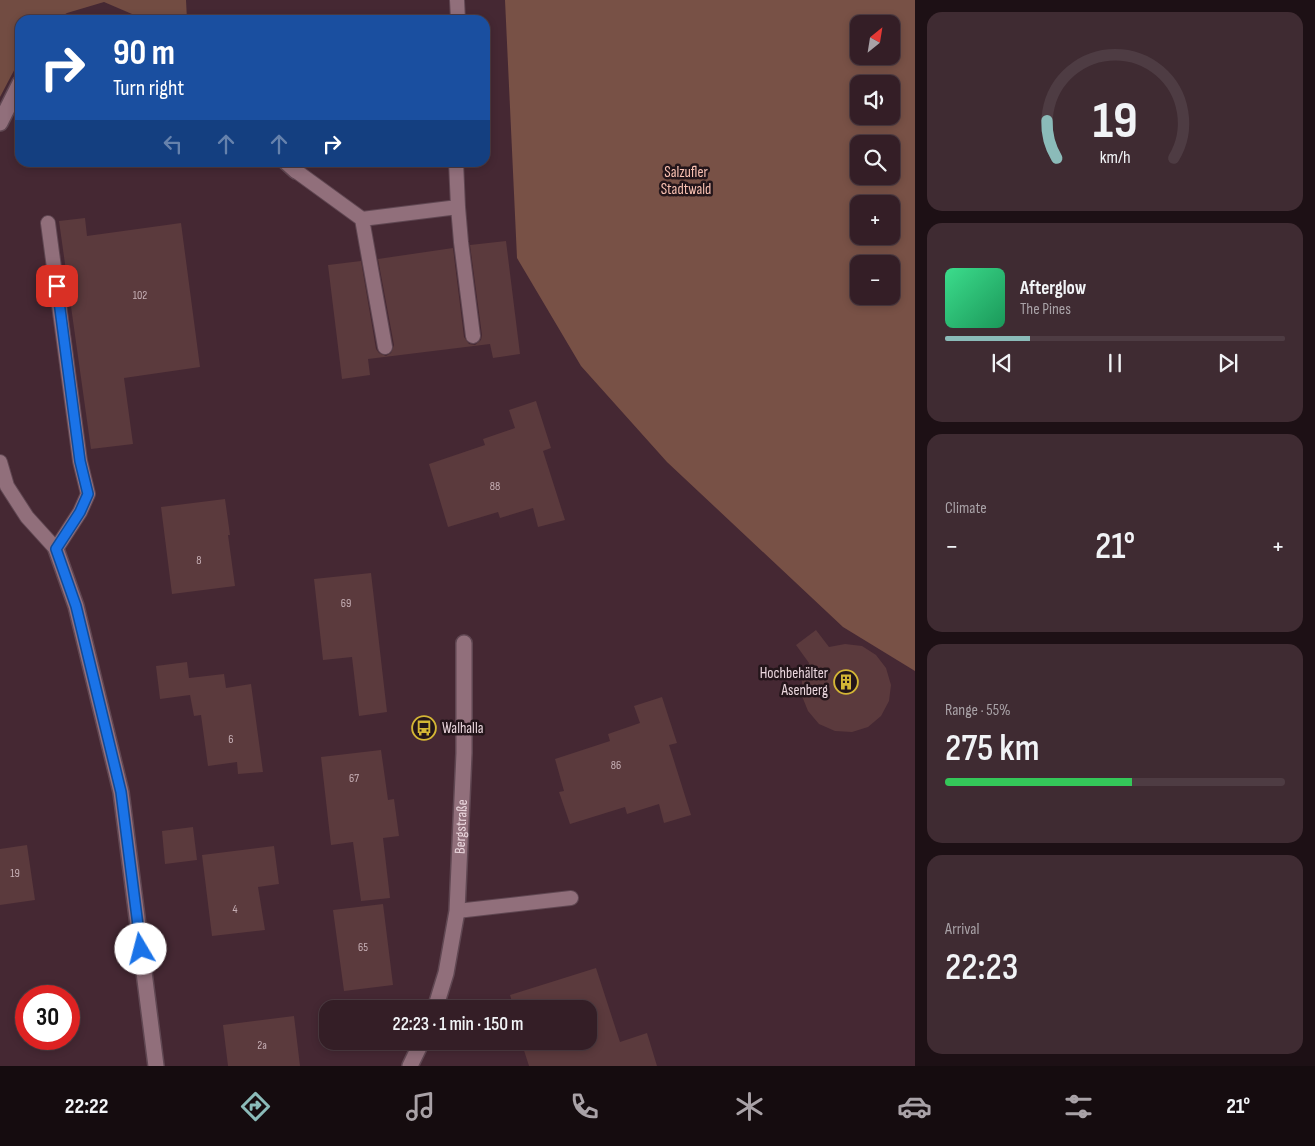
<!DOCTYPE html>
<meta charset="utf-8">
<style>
:root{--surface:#341e26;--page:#3f2b32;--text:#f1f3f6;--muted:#a9a2a7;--line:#4e3c43;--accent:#8bbbb9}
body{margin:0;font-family:"Sofia Sans Condensed",sans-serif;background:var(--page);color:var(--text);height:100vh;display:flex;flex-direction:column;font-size:19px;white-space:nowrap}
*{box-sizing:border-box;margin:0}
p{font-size:16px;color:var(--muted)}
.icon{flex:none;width:28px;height:28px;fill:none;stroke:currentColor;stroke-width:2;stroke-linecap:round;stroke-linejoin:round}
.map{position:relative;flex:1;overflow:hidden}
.panel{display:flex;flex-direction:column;gap:12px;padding:12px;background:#1d1015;width:400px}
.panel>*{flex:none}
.guide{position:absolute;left:15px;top:15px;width:475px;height:152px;border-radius:15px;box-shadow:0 2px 8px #0003,0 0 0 1px var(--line);background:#1a4fa0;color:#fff;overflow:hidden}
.needle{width:32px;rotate:30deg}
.buttons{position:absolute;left:850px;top:15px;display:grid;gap:10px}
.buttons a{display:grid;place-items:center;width:50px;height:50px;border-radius:10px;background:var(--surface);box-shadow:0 2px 8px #0003,0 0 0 1px var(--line);font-size:25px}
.speed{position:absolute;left:15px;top:985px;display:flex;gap:10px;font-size:25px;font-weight:700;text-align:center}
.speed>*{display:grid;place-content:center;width:65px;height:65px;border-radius:50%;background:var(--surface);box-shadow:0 2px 8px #0003,0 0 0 1px var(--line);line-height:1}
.speed .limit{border:8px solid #d22;background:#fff;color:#111}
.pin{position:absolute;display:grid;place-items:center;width:42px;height:42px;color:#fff;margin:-21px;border-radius:10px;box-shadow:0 2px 8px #0006}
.me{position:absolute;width:55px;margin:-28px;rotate:352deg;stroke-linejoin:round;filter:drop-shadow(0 0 4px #0008)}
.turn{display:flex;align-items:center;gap:18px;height:105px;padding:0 15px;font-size:22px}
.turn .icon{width:65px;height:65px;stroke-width:2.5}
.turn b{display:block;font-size:35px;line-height:42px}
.lanes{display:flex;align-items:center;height:48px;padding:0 15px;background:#0003;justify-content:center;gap:25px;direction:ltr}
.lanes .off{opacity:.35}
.big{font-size:38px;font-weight:600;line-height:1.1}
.panel .widget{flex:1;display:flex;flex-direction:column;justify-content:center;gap:8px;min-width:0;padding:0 18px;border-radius:15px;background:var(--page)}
.panel .dial{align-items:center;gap:0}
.dial svg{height:130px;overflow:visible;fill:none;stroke:var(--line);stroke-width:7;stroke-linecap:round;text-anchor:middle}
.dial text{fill:var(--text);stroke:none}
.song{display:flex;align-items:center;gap:15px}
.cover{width:60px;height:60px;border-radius:8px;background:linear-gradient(135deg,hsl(150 70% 55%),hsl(150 70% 35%))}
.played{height:5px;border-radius:2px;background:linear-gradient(90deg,var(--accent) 25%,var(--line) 25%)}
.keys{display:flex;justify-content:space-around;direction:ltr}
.heat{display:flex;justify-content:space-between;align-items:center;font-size:28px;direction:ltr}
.charge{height:8px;border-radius:4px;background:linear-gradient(90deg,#34c759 55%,var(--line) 0)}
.trip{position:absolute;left:319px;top:1000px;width:278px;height:50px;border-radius:15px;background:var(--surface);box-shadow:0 2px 8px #0003,0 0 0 1px var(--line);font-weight:600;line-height:50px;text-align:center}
.menu{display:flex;height:80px;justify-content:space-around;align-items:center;background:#150c0f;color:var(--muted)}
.menu .icon{width:35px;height:35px}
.menu .current{color:var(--accent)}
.menu b{font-size:22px;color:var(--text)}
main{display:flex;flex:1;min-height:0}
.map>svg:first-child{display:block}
</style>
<main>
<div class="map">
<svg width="915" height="1066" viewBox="0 0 915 1066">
<rect width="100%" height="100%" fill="#452833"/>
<path fill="#724c42" d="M0 0H186L187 20H146L104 2 67 13 55 20H20V59L0 97Z"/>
<path fill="#785146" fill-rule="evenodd" d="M505 0H915V671L843 627 667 462 581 366 517 258ZM859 24H891V56H859ZM859 84H891V116H859ZM859 144H891V176H859ZM859 204H891V236H859ZM859 264H891V296H859Z"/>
<path fill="#5b3a3d" d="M85 218 87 236 181 223 200 367 124 378 133 444 91 449 59 221Z
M506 241 520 354 493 358 490 344 368 359 370 375 342 379 328 265 361 261 376 349 379 353 386 356 391 353 394 345 378 259 453 248 464 337 469 344 475 345 481 340 482 335 470 245Z
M536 401 551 448 543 451 565 520 538 527 533 508 500 518 498 512 448 527 429 464 485 445 483 439 515 428 509 410Z
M225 499 230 535H228L235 586 172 594 161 507Z
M371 573 387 712 359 716 352 657 323 660 314 579Z
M816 630 829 647 845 644 862 646 876 655 886 668 891 685 889 701 881 716 868 727 852 732 835 731 819 724 808 711 802 696V679L809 663 796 645Z
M187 662 189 678 224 674 226 688 251 684 263 772 238 774 237 762 208 766 201 715 194 716 190 695 160 699 156 666Z
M662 697 677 743 669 745 691 815 664 823 659 804 627 814 625 807 570 824 559 792 564 791 555 759 610 741 608 734 640 723 634 706Z
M381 750 388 800 394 799 399 836 383 838 390 898 361 901 353 842 331 845 321 757Z
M193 827 197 860 165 864 162 831Z
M27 845 35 900 0 905V849Z
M274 846 279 884 258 887 265 930 212 936 202 855Z
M383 904 393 985 344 991 333 910Z
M596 968 620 1042 647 1033 657 1066H529L521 1041H588V1009H514L510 995Z
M294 1016 300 1066H228L223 1025Z"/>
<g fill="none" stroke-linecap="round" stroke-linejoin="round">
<g stroke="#604752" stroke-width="16">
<path id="lane" d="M457 0 458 20
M296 171 362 219 458 207 456 162
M458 207 461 242 473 336
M362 219 385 347
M0 462 7 486 27 517 56 549 80 512 88 494 80 461 48 223
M457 911 571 898"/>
</g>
<g stroke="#604752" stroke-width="18">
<g id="street">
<path d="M0 123 20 83"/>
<path d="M286 162 296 171"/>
<path d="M56 549 76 606 121 792 156 1066"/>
<path id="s1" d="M435 1009 446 973 457 911 464 753V643"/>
<path d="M410 1066 422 1041"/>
</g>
</g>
<use href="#lane" stroke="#916f7b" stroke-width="14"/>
<use href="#street" stroke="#916f7b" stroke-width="15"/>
</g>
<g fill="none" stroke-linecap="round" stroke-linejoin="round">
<g stroke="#114b97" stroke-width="12">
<path id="route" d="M57 286 80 461 88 494 80 512 56 549 76 606 121 792 141 949"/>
</g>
<use href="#route" stroke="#1a73e8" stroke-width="9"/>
</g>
<defs>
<g id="building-ring" transform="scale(1.25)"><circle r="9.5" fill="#23151a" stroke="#d4b635" stroke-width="1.5"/><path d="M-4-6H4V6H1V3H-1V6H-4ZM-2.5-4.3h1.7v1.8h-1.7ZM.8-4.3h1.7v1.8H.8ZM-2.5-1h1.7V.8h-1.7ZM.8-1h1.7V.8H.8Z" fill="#d4b635"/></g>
<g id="bus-ring" transform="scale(1.25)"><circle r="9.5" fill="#23151a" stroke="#d4b635" stroke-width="1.5"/><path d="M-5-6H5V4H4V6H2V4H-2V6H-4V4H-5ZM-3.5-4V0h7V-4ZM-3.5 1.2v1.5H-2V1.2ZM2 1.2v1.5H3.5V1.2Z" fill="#d4b635"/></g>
</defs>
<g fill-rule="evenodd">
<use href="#building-ring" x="846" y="682"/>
<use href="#bus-ring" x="424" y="728"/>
</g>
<g text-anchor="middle" stroke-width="5" stroke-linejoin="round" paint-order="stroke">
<g font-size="12" fill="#c7b0b6">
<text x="140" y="299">102</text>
<text x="495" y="490">88</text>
<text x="199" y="564">8</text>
<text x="346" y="607">69</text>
<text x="231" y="743">6</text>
<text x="616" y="769">86</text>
<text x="354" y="782">67</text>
<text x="15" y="877">19</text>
<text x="235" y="913">4</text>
<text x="363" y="951">65</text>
<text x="262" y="1049">2a</text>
</g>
<g font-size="15" fill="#fbc3b4" stroke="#23151a">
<text x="686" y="177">Salzufler<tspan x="686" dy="17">Stadtwald</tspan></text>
</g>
<g font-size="15" fill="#ebd7de" stroke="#23151a" text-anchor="end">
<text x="828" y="678">Hochbehälter<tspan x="828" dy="17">Asenberg</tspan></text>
<text x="442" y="733" text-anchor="start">Walhalla</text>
</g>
<g font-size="15" fill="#ebd7de" stroke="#23151a">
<text dy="5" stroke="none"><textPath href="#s1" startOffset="185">Bergstraße</textPath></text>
</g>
</g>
</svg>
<div class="buttons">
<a><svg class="needle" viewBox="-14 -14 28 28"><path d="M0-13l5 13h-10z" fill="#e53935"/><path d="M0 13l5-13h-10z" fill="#a9a2a7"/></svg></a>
<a><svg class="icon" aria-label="sound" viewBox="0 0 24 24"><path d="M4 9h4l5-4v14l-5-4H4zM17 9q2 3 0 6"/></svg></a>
<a><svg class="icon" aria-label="search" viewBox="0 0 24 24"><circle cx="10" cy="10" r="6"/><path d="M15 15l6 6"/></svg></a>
<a>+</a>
<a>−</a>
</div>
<div class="speed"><div class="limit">30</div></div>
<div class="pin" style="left:57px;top:286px;background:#d93025"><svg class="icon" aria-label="arrive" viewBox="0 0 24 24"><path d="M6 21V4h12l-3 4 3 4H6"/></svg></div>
<svg class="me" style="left:141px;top:949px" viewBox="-20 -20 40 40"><circle r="19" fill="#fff"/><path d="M0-13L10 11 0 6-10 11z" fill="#1a73e8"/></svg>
<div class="trip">22:23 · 1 min · 150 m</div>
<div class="guide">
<div class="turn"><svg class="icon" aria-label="right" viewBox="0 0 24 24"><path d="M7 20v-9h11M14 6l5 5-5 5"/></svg><div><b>90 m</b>Turn right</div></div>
<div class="lanes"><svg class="icon off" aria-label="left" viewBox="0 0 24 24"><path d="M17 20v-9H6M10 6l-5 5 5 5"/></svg><svg class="icon off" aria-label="ahead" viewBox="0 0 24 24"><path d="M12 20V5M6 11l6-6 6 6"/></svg><svg class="icon off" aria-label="ahead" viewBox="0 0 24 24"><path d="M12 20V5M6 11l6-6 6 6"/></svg><svg class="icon" aria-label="right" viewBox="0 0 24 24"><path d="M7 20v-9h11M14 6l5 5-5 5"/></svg></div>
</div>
</div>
<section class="panel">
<div class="widget dial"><svg viewBox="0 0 100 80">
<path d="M14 69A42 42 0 1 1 86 69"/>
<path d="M14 69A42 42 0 0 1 8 46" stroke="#8bbbb9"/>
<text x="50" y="56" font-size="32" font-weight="700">19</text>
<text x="50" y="72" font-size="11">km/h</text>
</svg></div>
<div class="widget">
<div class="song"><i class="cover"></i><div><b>Afterglow</b><p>The Pines</p></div></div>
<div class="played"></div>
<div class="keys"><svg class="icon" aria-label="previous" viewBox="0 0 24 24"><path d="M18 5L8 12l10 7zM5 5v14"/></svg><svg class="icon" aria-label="pause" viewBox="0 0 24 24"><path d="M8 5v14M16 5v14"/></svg><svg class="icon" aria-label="next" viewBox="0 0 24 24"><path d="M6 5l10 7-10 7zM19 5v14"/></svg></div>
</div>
<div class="widget"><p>Climate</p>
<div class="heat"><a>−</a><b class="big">21°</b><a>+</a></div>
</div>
<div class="widget"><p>Range · 55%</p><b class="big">275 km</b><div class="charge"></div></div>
<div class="widget"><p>Arrival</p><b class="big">22:23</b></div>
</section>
</main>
<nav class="menu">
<b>22:22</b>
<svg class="icon current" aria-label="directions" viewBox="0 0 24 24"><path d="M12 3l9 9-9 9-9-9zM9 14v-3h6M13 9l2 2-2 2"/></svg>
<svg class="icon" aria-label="music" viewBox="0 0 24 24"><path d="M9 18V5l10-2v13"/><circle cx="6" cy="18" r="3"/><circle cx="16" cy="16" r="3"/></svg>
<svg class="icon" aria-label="phone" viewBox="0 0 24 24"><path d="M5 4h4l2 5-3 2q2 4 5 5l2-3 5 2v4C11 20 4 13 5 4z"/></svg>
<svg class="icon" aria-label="climate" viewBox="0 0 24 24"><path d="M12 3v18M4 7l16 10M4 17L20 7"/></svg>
<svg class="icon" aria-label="car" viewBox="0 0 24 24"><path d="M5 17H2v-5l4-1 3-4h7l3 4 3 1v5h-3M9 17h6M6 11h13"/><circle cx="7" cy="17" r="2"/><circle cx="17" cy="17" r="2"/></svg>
<svg class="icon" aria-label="filters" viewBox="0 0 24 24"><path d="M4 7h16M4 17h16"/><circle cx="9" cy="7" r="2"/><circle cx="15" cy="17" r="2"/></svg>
<b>21°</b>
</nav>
